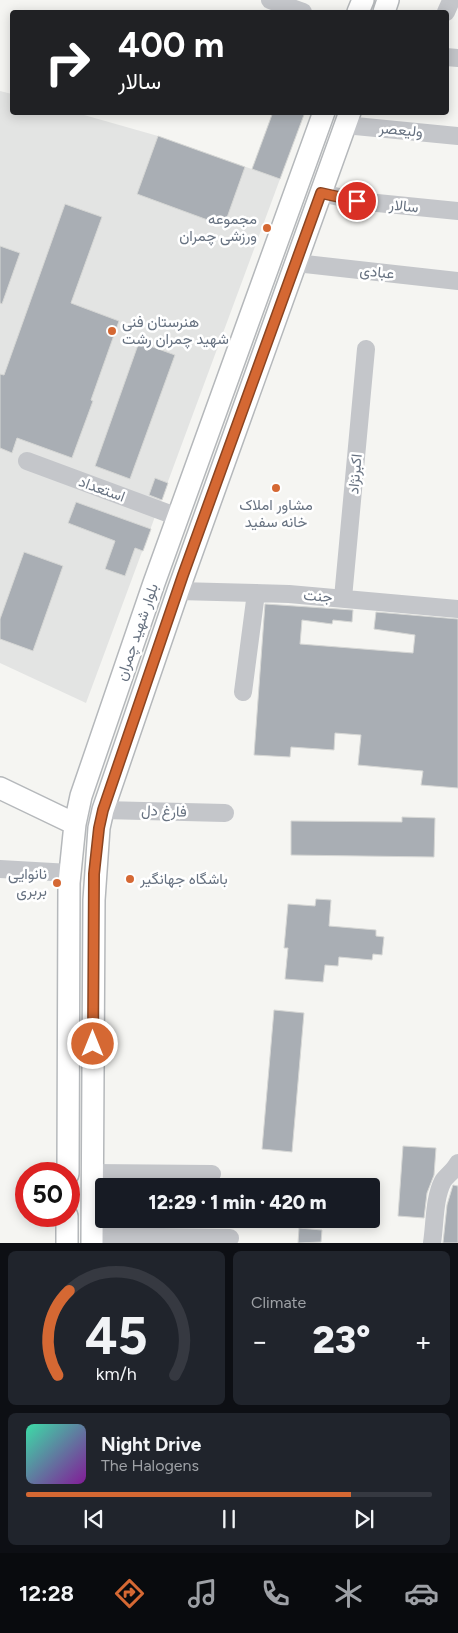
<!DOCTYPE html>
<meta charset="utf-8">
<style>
:root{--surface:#171b24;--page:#20242c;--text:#f1f3f6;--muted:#9ea1a6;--line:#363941;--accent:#d56833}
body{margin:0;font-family:Figtree,Vazirmatn,sans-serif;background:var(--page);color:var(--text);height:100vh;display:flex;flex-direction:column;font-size:19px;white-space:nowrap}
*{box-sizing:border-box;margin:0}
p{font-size:16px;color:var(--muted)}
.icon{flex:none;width:28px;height:28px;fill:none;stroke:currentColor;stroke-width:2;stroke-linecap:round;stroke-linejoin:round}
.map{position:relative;height:1243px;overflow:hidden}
.drawer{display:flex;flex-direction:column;gap:8px;padding:8px;background:#0d0f14;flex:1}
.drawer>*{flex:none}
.hud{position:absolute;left:10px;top:10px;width:439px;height:105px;border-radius:5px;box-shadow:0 2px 12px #0003;background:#202124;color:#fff;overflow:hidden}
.speed{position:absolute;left:15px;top:1162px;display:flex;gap:10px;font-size:25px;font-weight:700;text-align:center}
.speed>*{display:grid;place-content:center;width:65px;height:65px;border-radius:50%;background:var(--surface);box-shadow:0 2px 12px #0003;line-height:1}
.speed .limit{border:8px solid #d22;background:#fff;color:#111}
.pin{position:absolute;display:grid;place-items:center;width:42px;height:42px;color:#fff;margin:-21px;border:2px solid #fff;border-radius:50%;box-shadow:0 1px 5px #0007}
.me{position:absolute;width:55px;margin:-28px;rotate:0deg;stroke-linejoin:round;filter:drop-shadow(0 0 4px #0008)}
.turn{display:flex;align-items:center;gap:18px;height:105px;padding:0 25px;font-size:22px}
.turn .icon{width:65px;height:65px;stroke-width:2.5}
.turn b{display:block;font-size:35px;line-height:42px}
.big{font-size:38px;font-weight:800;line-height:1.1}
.drawer .widget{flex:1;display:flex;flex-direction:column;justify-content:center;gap:8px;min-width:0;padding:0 18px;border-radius:8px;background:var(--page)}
.drawer .dial{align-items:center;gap:0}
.dial svg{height:130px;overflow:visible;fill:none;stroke:var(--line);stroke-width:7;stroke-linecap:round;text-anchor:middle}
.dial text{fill:var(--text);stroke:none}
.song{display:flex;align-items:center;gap:15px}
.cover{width:60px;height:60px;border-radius:8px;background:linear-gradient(135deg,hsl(160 70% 55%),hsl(290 70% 35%))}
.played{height:5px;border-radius:2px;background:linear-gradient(90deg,var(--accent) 80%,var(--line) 80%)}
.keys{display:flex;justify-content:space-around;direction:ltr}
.heat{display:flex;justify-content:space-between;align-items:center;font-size:28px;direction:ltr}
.drawer .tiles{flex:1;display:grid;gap:8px;grid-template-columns:1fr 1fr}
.widget:last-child{grid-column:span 2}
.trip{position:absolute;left:95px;top:1178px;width:285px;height:50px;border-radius:5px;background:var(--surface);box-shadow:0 2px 12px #0003;font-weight:800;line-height:50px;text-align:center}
.dock{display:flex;height:80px;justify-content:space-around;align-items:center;background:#090b0e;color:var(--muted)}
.dock .icon{width:35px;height:35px}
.dock .current{color:var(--accent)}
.dock b{font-size:22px;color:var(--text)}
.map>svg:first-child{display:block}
</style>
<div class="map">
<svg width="458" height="1243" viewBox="0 0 458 1243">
<rect width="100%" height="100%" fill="#f5f5f2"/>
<path fill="#e3e4e3" d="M0 91 12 94V112L77 113 158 136 280 179 86 703 0 663Z"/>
<path fill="#a9aeb4" stroke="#d6d7d5" d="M273 112H305L280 179 252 169Z
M158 136 245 167 224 226 137 194Z
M65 204 102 217 71 303 119 321 91 400 93 401 72 458 17 438 12 453 0 448V374L4 375Z
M0 246 20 253 2 304 0 303Z
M139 342 175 355 130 479 95 466Z
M155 478 168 483 162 500 149 495Z
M76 502 151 529 143 551 135 548 125 576 105 569 115 541 68 523Z
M24 552 63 566 33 651 0 639V619Z
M265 604 353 610 352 622 333 620 332 624 302 620 300 644 413 653 415 635 374 629 376 612 458 619V788L421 785 423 771 358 765 361 735 335 733 334 750 291 747 290 757 254 755Z
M402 817 435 818 434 857 291 855V821L402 822Z
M316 899 331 900 329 926 376 930V936L384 937 382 955 373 954 372 960 339 957 338 966 325 965 323 982 285 979 288 948H284L288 904 315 906Z
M274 1010 304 1013 292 1152 262 1149Z
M403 1146 436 1148 434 1175 427 1193 424 1218 398 1216Z
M453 1185 458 1186V1243H443L447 1205Z
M299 1228 322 1230 321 1242 298 1243Z"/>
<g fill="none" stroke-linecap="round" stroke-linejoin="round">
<g stroke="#b5b8bb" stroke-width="24">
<path id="major" d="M358 12 363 0
M384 12 388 0
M0 788 75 824
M68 1174 69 883 75 824 81 796 154 583 324 112
M67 1243V1216
M92 1243 94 900 99 828 103 810 178 591 350 112"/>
</g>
<path stroke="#c4c6ca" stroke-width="18" d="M270 0 303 12
M446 12 450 3
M446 57 458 58
M345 125 458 136
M321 193 357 201 458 211
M296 263 458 281
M27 461 178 517
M178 591 289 594 458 609
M343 598 366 349
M243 692 256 593
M103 810 225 813
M0 869 70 873
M92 1173 212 1174
M92 1236 230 1238
M432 1243C435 1224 434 1198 443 1181 447 1175 454 1171 458 1163"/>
<use href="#major" stroke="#fff" stroke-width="21"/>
</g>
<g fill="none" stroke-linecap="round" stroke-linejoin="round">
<g stroke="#8a4421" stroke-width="12">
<path id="route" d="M93 1044 94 874 99 828 103 810 183 575 321 193 357 201"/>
</g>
<use href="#route" stroke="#d56833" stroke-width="9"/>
</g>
<g fill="#d56833" stroke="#fff" stroke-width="2">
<circle cx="267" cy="228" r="5"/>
<circle cx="112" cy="331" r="5"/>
<circle cx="276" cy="488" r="5"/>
<circle cx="130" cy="879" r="5"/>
<circle cx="57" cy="883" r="5"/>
</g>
<g text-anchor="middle" stroke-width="5" stroke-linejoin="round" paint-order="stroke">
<g font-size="15" fill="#677281" stroke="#fff">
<text transform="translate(401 130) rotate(5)" y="5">ولیعصر</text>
<text transform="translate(404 206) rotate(6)" y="5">سالار</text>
<text transform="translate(377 272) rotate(6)" y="5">عبادی</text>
<text transform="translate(355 474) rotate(-85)" y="5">اکبرنژاد</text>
<text transform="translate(102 489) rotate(20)" y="5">استعداد</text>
<text transform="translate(318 596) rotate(5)" y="5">جنت</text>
<text transform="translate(137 632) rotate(-71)" y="5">بلوار شهید چمران</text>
<text transform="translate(164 811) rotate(2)" y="5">فارغ دل</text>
</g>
<g font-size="15" fill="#677281" stroke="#fff" text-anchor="end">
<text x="257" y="224">مجموعه<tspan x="257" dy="17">ورزشی چمران</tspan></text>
<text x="122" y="327" text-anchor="start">هنرستان فنی<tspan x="122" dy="17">شهید چمران رشت</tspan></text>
<text x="276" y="510" text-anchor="middle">مشاور املاک<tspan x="276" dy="17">خانه سفید</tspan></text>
<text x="47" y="879">نانوایی<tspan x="47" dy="17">بربری</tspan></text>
<text x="140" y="884" text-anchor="start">باشگاه جهانگیر</text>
</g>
</g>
</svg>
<div class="speed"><div class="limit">50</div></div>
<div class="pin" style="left:357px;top:201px;background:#d93025"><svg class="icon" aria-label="arrive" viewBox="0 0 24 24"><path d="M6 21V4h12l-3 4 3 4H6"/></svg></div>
<svg class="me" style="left:93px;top:1044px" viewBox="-20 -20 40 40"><circle r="17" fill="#d56833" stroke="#fff" stroke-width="3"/><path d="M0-11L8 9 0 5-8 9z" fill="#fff"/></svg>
<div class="trip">12:29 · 1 min · 420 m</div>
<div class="hud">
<div class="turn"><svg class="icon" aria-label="right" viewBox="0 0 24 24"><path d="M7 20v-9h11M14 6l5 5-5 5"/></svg><div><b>400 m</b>سالار</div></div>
</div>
</div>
<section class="drawer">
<div class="tiles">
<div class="widget dial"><svg viewBox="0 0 100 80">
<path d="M14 69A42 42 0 1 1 86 69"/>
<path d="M14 69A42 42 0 0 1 21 17" stroke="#d56833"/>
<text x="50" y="56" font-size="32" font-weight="700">45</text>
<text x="50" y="72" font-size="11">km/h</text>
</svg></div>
<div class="widget"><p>Climate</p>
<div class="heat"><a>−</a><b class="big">23°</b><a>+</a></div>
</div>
<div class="widget">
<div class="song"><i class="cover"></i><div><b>Night Drive</b><p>The Halogens</p></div></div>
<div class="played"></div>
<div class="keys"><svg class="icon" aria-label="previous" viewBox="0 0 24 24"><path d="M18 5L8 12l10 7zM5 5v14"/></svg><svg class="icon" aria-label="pause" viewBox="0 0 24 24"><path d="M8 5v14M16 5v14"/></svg><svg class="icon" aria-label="next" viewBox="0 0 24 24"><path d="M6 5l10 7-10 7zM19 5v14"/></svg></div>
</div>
</div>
</section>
<nav class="dock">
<b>12:28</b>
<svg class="icon current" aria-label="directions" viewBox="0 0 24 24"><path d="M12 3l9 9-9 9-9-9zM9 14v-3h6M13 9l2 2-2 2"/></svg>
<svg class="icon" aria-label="music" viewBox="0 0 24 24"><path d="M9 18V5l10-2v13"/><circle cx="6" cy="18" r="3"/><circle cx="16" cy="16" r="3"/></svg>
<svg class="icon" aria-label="phone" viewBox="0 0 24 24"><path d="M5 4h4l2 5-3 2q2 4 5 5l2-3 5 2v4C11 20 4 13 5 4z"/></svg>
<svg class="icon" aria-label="climate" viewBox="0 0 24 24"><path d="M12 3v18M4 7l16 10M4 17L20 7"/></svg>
<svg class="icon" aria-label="car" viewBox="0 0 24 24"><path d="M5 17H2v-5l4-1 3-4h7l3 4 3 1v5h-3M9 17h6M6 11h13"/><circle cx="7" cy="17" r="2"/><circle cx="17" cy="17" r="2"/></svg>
</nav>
